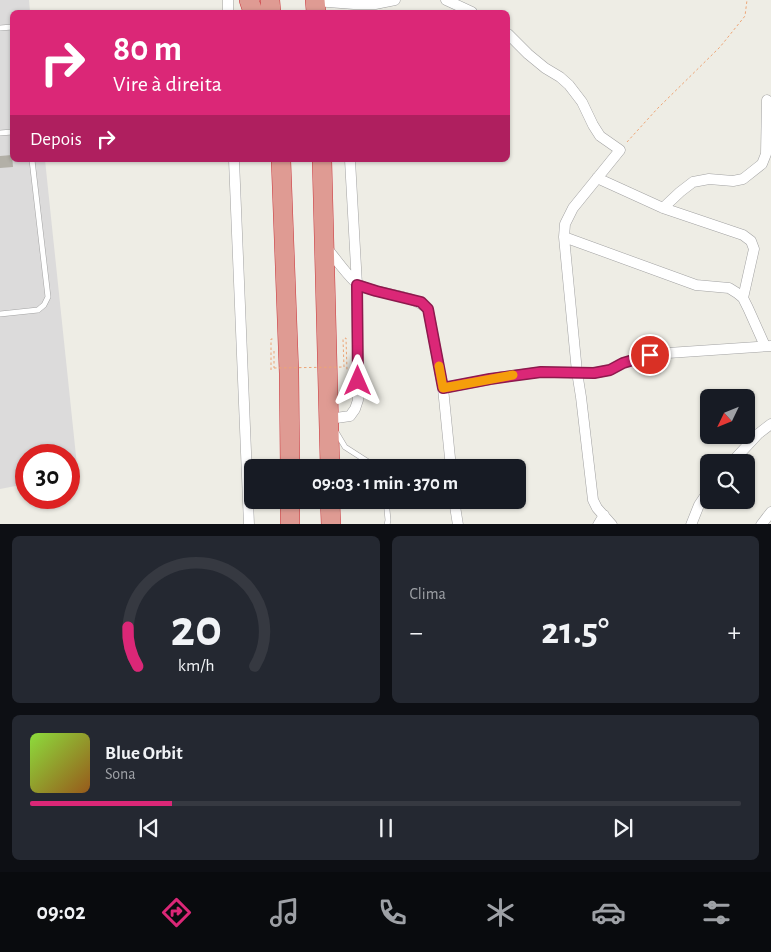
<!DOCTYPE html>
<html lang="pt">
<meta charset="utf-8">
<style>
:root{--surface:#171b24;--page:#242831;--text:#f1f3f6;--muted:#9ea1a6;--line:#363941;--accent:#db2777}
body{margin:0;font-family:"Alegreya Sans",sans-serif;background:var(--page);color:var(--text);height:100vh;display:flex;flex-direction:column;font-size:19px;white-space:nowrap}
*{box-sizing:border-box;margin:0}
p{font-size:16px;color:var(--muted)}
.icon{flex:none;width:28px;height:28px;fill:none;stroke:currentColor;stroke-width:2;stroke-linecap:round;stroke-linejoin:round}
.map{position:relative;height:524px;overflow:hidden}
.sheet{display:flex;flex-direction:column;gap:12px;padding:12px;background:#0d0f14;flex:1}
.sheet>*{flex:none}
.top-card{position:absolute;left:10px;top:10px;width:500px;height:152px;border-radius:8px;box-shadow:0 1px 4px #0004;background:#db2777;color:#fff;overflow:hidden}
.needle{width:32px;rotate:227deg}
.controls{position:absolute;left:700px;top:389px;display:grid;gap:10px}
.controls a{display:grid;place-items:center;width:55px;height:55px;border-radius:8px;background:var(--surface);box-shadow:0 1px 4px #0004;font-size:25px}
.speed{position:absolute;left:15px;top:444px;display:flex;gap:10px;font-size:25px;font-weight:700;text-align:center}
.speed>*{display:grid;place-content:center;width:65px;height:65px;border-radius:50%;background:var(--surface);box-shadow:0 1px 4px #0004;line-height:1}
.speed .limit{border:8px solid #d22;background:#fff;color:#111}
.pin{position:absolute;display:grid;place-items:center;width:42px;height:42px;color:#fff;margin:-21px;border:2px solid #fff;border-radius:50%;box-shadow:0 1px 5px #0007}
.me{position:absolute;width:55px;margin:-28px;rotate:0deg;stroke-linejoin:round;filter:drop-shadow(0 0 4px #0008)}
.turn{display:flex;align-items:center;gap:18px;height:105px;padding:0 20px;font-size:22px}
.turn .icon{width:65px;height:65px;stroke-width:2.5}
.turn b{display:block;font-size:35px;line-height:42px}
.then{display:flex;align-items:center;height:48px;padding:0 20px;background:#0003;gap:10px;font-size:19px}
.big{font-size:38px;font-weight:600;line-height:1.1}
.sheet .widget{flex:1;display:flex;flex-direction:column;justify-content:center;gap:8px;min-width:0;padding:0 18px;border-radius:8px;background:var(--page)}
.sheet .dial{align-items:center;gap:0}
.dial svg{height:130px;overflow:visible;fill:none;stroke:var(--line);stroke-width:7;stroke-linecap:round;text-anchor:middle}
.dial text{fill:var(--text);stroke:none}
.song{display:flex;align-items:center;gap:15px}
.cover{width:60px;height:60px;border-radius:8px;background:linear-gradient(135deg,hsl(90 70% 55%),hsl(30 70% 35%))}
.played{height:5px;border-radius:2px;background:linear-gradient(90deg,var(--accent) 20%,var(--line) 20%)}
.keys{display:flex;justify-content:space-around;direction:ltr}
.heat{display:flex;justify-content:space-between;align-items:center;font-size:28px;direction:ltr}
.sheet .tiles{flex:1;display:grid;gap:12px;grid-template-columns:1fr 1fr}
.widget:last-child{grid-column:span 2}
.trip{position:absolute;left:244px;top:459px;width:282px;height:50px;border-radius:8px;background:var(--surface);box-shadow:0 1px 4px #0004;font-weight:600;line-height:50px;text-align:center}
.menu{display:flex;height:80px;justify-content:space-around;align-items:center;background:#090b0e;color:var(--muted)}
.menu .icon{width:35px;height:35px}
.menu .selected{color:var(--accent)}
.menu b{font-size:22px;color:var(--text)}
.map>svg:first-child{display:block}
</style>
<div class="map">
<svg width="771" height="525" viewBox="0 0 771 525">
<rect width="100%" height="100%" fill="#eeede5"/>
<path fill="#dcdbdb" d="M0 0H29L30 12H12V160H45L78 475 69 476V455H26V484L0 489Z"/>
<path fill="#b3b0a7" d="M12 155 13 167 0 168V156Z"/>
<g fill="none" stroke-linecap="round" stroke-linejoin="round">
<g stroke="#a2a2a2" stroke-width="6">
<path id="service" d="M0 28 12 27
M0 133 12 132
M0 314 38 310 44 305 48 297 32 160
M336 432 345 447 373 465 375 468
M386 500 388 520 387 525"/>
</g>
<g stroke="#a2a2a2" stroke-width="11">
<path id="minor" d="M228 0V12
M446 0 472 12
M315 1 354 4 358 0
M354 4H375L395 0
M508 34 528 54 545 68 560 77 569 85 582 102 593 125 600 136 620 150 573 208 565 224 564 237 577 372 581 397 593 500 597 508 612 525
M234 160 249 525
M597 178 663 208 743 235 751 241 754 249 743 298
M663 208 680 192 693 182 709 179 733 181 743 179 762 164 766 154 767 100
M564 237 696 285 729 288 737 293 743 298 748 308 765 346
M326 247C332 254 352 282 359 285 381 296 410 293 428 309L443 388 451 468
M443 388 502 377 541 372 594 373 610 370 623 363 650 355 668 353 771 346
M329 419 350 416 355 409 358 400 357 285 350 160
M732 462 758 434 771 424
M454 500 458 525
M598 525 604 515
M691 525 699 505 709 490
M761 525 771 512"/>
</g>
<g stroke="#ca343b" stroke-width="20">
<path id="motorway" d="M249 0 253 12
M270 0 271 12
M315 0 316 12
M281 160 289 373 290 468
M322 160 330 468
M290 500V525
M330 500 331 525"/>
</g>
<path stroke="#eda576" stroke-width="1" stroke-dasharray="2.5 2.5" stroke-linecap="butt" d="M627 142 657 109 720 47 745 16 747 0
M274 351V368
M344 367 343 339 346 338 347 371
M271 370V339H274"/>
<use href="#service" stroke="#fff" stroke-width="5"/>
<use href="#minor" stroke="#fff" stroke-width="10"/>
<use href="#motorway" stroke="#df9b93" stroke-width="19"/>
<path stroke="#eda576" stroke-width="1" stroke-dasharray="2.5 2.5" stroke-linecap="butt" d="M274 368 344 367"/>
</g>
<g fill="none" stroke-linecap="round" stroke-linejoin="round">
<g stroke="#8e194d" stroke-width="12">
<path id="route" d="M358 381 357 285 376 291 421 302 428 309 443 388 490 379 541 372 594 373 610 370 623 363 650 355"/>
</g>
<use href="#route" stroke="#db2777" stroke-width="9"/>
<path stroke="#f59e0b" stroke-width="9" d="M439 366 443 388 513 375"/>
</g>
</svg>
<div class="controls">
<a><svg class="needle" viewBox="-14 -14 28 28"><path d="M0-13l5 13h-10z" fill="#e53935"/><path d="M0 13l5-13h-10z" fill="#9ea1a6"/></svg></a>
<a><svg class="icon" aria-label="search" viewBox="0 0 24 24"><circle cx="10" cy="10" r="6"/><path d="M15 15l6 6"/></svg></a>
</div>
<div class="speed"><div class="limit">30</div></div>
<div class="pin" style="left:650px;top:355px;background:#d93025"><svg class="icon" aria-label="arrive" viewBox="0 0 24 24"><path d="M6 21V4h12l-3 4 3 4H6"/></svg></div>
<svg class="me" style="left:358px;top:381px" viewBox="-20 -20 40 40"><path d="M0-17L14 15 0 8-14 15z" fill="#db2777" stroke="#fff" stroke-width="4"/></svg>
<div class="trip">09:03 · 1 min · 370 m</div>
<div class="top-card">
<div class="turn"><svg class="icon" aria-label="right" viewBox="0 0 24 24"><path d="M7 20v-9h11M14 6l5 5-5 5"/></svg><div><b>80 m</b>Vire à direita</div></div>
<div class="then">Depois<svg class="icon" aria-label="right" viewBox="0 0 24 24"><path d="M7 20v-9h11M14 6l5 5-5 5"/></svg></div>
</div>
</div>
<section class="sheet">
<div class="tiles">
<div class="widget dial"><svg viewBox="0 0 100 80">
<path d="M14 69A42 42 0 1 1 86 69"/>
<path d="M14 69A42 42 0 0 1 8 45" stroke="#db2777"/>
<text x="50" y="56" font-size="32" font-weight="700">20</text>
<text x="50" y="72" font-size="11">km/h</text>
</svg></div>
<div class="widget"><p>Clima</p>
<div class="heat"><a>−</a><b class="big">21.5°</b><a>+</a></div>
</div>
<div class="widget">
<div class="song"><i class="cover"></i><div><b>Blue Orbit</b><p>Sona</p></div></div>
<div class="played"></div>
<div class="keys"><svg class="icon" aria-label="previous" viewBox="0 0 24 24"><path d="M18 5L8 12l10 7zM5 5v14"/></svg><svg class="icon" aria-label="pause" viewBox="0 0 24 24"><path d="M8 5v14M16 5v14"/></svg><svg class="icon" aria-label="next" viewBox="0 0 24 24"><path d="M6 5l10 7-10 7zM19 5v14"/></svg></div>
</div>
</div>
</section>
<nav class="menu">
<b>09:02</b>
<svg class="icon selected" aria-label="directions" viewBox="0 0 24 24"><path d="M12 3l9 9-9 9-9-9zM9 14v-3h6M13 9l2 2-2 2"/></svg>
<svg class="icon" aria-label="music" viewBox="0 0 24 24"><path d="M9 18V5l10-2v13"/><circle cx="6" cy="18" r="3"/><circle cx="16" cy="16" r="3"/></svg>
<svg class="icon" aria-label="phone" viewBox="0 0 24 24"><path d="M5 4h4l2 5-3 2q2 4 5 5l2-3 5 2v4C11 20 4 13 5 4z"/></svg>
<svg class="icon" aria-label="climate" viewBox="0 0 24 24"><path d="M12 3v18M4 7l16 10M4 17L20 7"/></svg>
<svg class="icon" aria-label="car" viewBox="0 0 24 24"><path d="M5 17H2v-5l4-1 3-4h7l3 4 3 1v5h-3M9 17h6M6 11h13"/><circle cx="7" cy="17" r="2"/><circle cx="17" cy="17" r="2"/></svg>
<svg class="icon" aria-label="filters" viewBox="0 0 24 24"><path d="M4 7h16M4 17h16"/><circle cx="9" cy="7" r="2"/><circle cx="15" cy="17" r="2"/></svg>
</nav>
